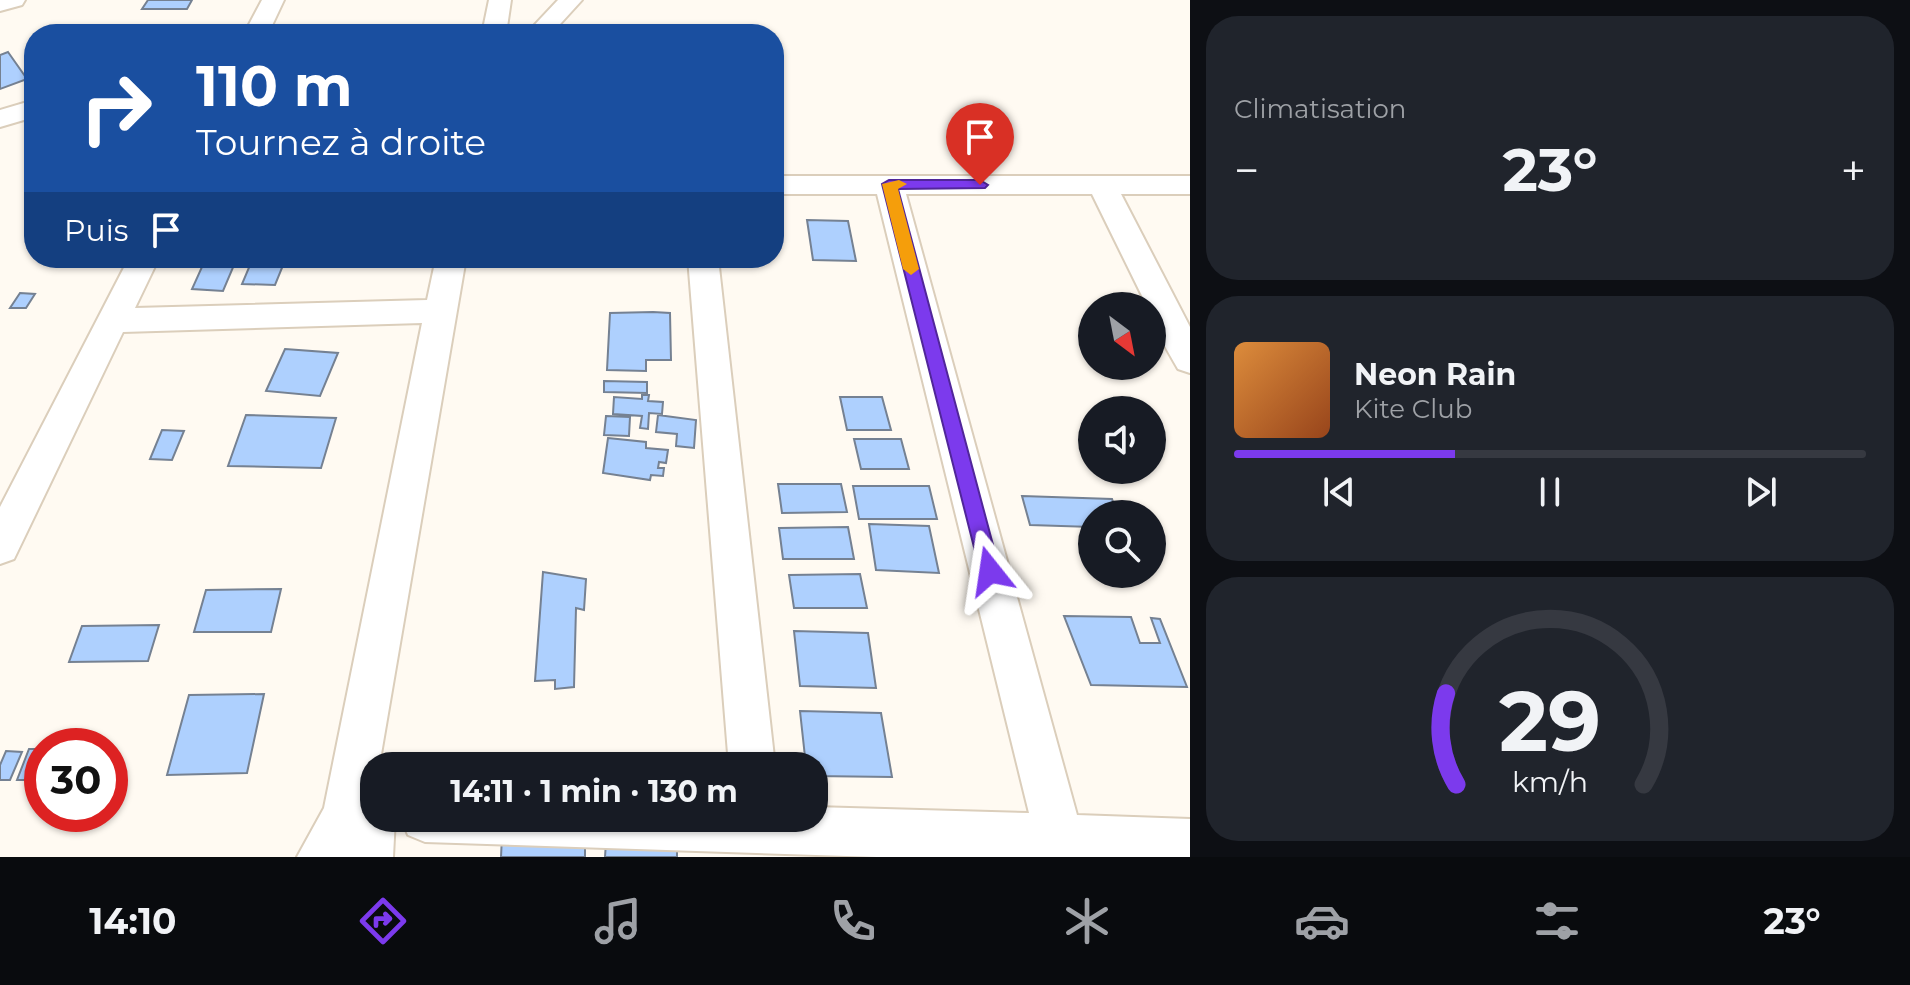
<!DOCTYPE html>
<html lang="fr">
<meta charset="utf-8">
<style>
:root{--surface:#171b24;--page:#20242c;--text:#f1f3f6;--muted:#9ea1a6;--line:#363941;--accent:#7c3aed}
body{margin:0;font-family:Montserrat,sans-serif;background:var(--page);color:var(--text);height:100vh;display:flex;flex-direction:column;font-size:30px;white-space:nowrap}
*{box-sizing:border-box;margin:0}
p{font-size:26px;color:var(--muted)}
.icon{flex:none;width:44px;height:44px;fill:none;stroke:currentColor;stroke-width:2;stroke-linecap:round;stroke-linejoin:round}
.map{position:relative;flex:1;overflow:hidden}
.panel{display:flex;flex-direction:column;gap:16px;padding:16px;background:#0d0f14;width:720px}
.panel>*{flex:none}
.hud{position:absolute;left:24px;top:24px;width:760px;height:244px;border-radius:32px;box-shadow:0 2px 6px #0004;background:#1a4fa0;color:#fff;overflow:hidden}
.needle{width:52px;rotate:148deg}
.tools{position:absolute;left:1078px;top:292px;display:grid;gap:16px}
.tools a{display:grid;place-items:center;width:88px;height:88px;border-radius:50%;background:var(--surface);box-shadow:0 2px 6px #0004;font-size:40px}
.speed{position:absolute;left:24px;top:728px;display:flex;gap:16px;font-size:40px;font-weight:700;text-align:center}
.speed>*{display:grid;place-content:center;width:104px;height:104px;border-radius:50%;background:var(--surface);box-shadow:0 2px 6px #0004;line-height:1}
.speed .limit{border:12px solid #d22;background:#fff;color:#111}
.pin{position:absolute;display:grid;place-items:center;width:68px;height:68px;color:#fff;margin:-82px -34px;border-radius:50% 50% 50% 0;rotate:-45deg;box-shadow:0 0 8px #0007}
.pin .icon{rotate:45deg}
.me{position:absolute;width:88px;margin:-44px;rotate:345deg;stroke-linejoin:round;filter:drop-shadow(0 0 6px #0008)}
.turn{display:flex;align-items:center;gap:28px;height:168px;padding:0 40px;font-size:36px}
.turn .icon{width:104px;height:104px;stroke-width:2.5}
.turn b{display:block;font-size:56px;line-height:68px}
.then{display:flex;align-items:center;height:76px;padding:0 40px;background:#0003;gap:16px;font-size:30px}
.big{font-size:60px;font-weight:700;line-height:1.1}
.panel .tile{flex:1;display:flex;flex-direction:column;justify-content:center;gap:12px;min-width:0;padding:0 28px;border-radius:32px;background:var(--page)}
.panel .dial{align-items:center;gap:0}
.dial svg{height:208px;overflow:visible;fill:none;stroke:var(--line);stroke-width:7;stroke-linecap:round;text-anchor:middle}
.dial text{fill:var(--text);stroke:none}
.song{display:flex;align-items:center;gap:24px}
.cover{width:96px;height:96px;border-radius:12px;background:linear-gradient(135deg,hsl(30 70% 55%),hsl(20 70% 35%))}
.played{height:8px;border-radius:4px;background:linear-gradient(90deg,var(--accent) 35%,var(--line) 35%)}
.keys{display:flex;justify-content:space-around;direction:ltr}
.heat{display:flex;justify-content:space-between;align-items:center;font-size:44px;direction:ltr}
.trip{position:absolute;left:360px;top:752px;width:468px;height:80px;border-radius:32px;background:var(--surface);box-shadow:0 2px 6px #0004;font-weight:700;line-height:80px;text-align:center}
.tab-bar{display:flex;height:128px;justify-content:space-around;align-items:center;background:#090b0e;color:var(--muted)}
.tab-bar .icon{width:56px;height:56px}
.tab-bar .on{color:var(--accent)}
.tab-bar b{font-size:36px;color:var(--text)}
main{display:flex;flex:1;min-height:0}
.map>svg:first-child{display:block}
</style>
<main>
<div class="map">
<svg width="1190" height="857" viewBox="0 0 1190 857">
<rect width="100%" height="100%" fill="#fffaf2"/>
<path fill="#aed0fe" stroke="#758192" stroke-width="2" d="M148 0H192L187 9H142Z
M8 52 27 79 0 89V55Z
M807 220 848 221 856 261 813 260Z
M206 258H237L223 291 192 289Z
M253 258H286L275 285 242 284Z
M20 293 35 294 26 308H10Z
M653 312 670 313 671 360H646V371L607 370 610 313Z
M285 349 338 353 320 396 266 391Z
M604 381 647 382V393L604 392Z
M642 395H649L648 401 663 402 662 414 649 413 648 429 640 428 642 416 613 414 614 397 642 399Z
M840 397H882L891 430H847Z
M246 415 336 418 321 468 228 466Z
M658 415 696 420 694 448 676 446 677 434 656 432Z
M606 416 630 417 629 436 604 435Z
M162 430 184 431 172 460 150 459Z
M608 438 646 442V448L668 450 666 463 659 462 658 468H664L663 476 651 475 650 480 603 473Z
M854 439H901L909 469H861Z
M778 484H841L847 512 782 513Z
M853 486H929L937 519H859Z
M1022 496 1112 499 1117 514H1092V527L1030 525Z
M869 524 929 526 939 573 876 570Z
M848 527 854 559H783L779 528Z
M543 572 586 579 584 610 576 608 574 687 555 689V680L535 681Z
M860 574 867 608H794L789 575Z
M281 589 271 632H194L206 590Z
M1064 616 1131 617 1140 643H1160L1151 618 1160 619 1187 687 1091 685Z
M159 625 148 661 69 662 82 626Z
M794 631 868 633 876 688 800 686Z
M264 694 247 773 167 775 189 695Z
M800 711 881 713 892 777 814 776V766H806Z
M29 749H42L35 780H17Z
M6 751 22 752 10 780H0V765Z
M502 836 585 839V857H501Z
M606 842 677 847V857H605Z"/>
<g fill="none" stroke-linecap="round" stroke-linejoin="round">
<g stroke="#dbcebb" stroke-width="4">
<path id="minor" d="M0 0H25L22 5 0 11Z
M262 0H284L268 34H244Z
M489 0H511L506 34H482Z
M558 0H582L551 34H526Z
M34 100V117L0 127V110Z
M774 176H1190V194H1121L1190 327V373L1178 369C1168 351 1152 327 1152 306H1147L1092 194H906L1077 815 1190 819V857H877L425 842 408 835 401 818H814V807L1029 813 877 194H774Z
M129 258H159L135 308 427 300 436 258H466L379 766H374V818H395L393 857H297L324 808 422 323 123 332 14 559 0 564V507Z
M688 258H718L775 766H729Z"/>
</g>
<use href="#minor" fill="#fff" fill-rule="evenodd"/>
</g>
<path fill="#7c3aed" stroke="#51269a" stroke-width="2" d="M980 180 988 185 985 188 898 189 1000 571 997 577 990 580 983 577 980 571 882 184 889 180Z"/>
<path fill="#f59e0b" d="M899 180 907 184 898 189 919 269 911 275 903 269 882 184Z"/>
</svg>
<div class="tools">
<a><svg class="needle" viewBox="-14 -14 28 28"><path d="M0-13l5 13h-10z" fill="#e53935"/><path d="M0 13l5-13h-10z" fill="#9ea1a6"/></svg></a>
<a><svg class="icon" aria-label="sound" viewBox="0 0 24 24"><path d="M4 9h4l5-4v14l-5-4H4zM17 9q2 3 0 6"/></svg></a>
<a><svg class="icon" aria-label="search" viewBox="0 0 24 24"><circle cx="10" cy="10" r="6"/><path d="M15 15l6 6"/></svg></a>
</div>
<div class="speed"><div class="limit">30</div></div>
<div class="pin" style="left:980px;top:185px;background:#d93025"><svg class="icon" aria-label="arrive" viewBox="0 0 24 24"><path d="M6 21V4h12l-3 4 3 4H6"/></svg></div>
<svg class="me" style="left:990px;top:571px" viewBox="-20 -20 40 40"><path d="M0-17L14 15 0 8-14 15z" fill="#7c3aed" stroke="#fff" stroke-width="4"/></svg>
<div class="trip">14:11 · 1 min · 130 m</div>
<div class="hud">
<div class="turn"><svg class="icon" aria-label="right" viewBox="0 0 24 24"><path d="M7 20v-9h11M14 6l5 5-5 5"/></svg><div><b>110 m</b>Tournez à droite</div></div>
<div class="then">Puis<svg class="icon" aria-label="arrive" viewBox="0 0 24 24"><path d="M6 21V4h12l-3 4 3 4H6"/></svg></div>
</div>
</div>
<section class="panel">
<div class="tile"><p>Climatisation</p>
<div class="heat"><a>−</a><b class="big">23°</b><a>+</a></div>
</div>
<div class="tile">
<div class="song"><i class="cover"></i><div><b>Neon Rain</b><p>Kite Club</p></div></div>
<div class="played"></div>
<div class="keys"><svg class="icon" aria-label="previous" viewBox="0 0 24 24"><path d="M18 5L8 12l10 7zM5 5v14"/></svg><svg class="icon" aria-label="pause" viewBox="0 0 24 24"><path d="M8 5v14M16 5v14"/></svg><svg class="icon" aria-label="next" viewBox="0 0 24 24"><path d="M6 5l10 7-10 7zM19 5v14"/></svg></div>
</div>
<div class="tile dial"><svg viewBox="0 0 100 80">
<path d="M14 69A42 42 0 1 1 86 69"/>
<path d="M14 69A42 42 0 0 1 10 34" stroke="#7c3aed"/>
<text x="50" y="56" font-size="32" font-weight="700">29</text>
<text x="50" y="72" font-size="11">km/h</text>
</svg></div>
</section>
</main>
<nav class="tab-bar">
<b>14:10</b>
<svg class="icon on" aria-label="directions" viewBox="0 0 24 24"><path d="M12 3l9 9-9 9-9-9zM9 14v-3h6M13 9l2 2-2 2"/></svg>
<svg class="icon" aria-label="music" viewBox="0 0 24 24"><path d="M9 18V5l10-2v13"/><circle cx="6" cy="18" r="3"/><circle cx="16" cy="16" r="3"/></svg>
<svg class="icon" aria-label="phone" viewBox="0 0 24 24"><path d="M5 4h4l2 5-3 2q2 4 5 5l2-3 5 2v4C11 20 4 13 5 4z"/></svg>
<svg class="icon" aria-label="climate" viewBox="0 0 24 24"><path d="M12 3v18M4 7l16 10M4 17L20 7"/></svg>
<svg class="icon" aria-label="car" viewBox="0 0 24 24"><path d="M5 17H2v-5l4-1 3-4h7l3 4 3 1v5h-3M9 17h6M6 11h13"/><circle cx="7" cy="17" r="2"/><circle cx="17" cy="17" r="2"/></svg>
<svg class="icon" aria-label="filters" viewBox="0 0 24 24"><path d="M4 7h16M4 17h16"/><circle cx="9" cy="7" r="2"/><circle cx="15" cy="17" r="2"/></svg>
<b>23°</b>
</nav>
